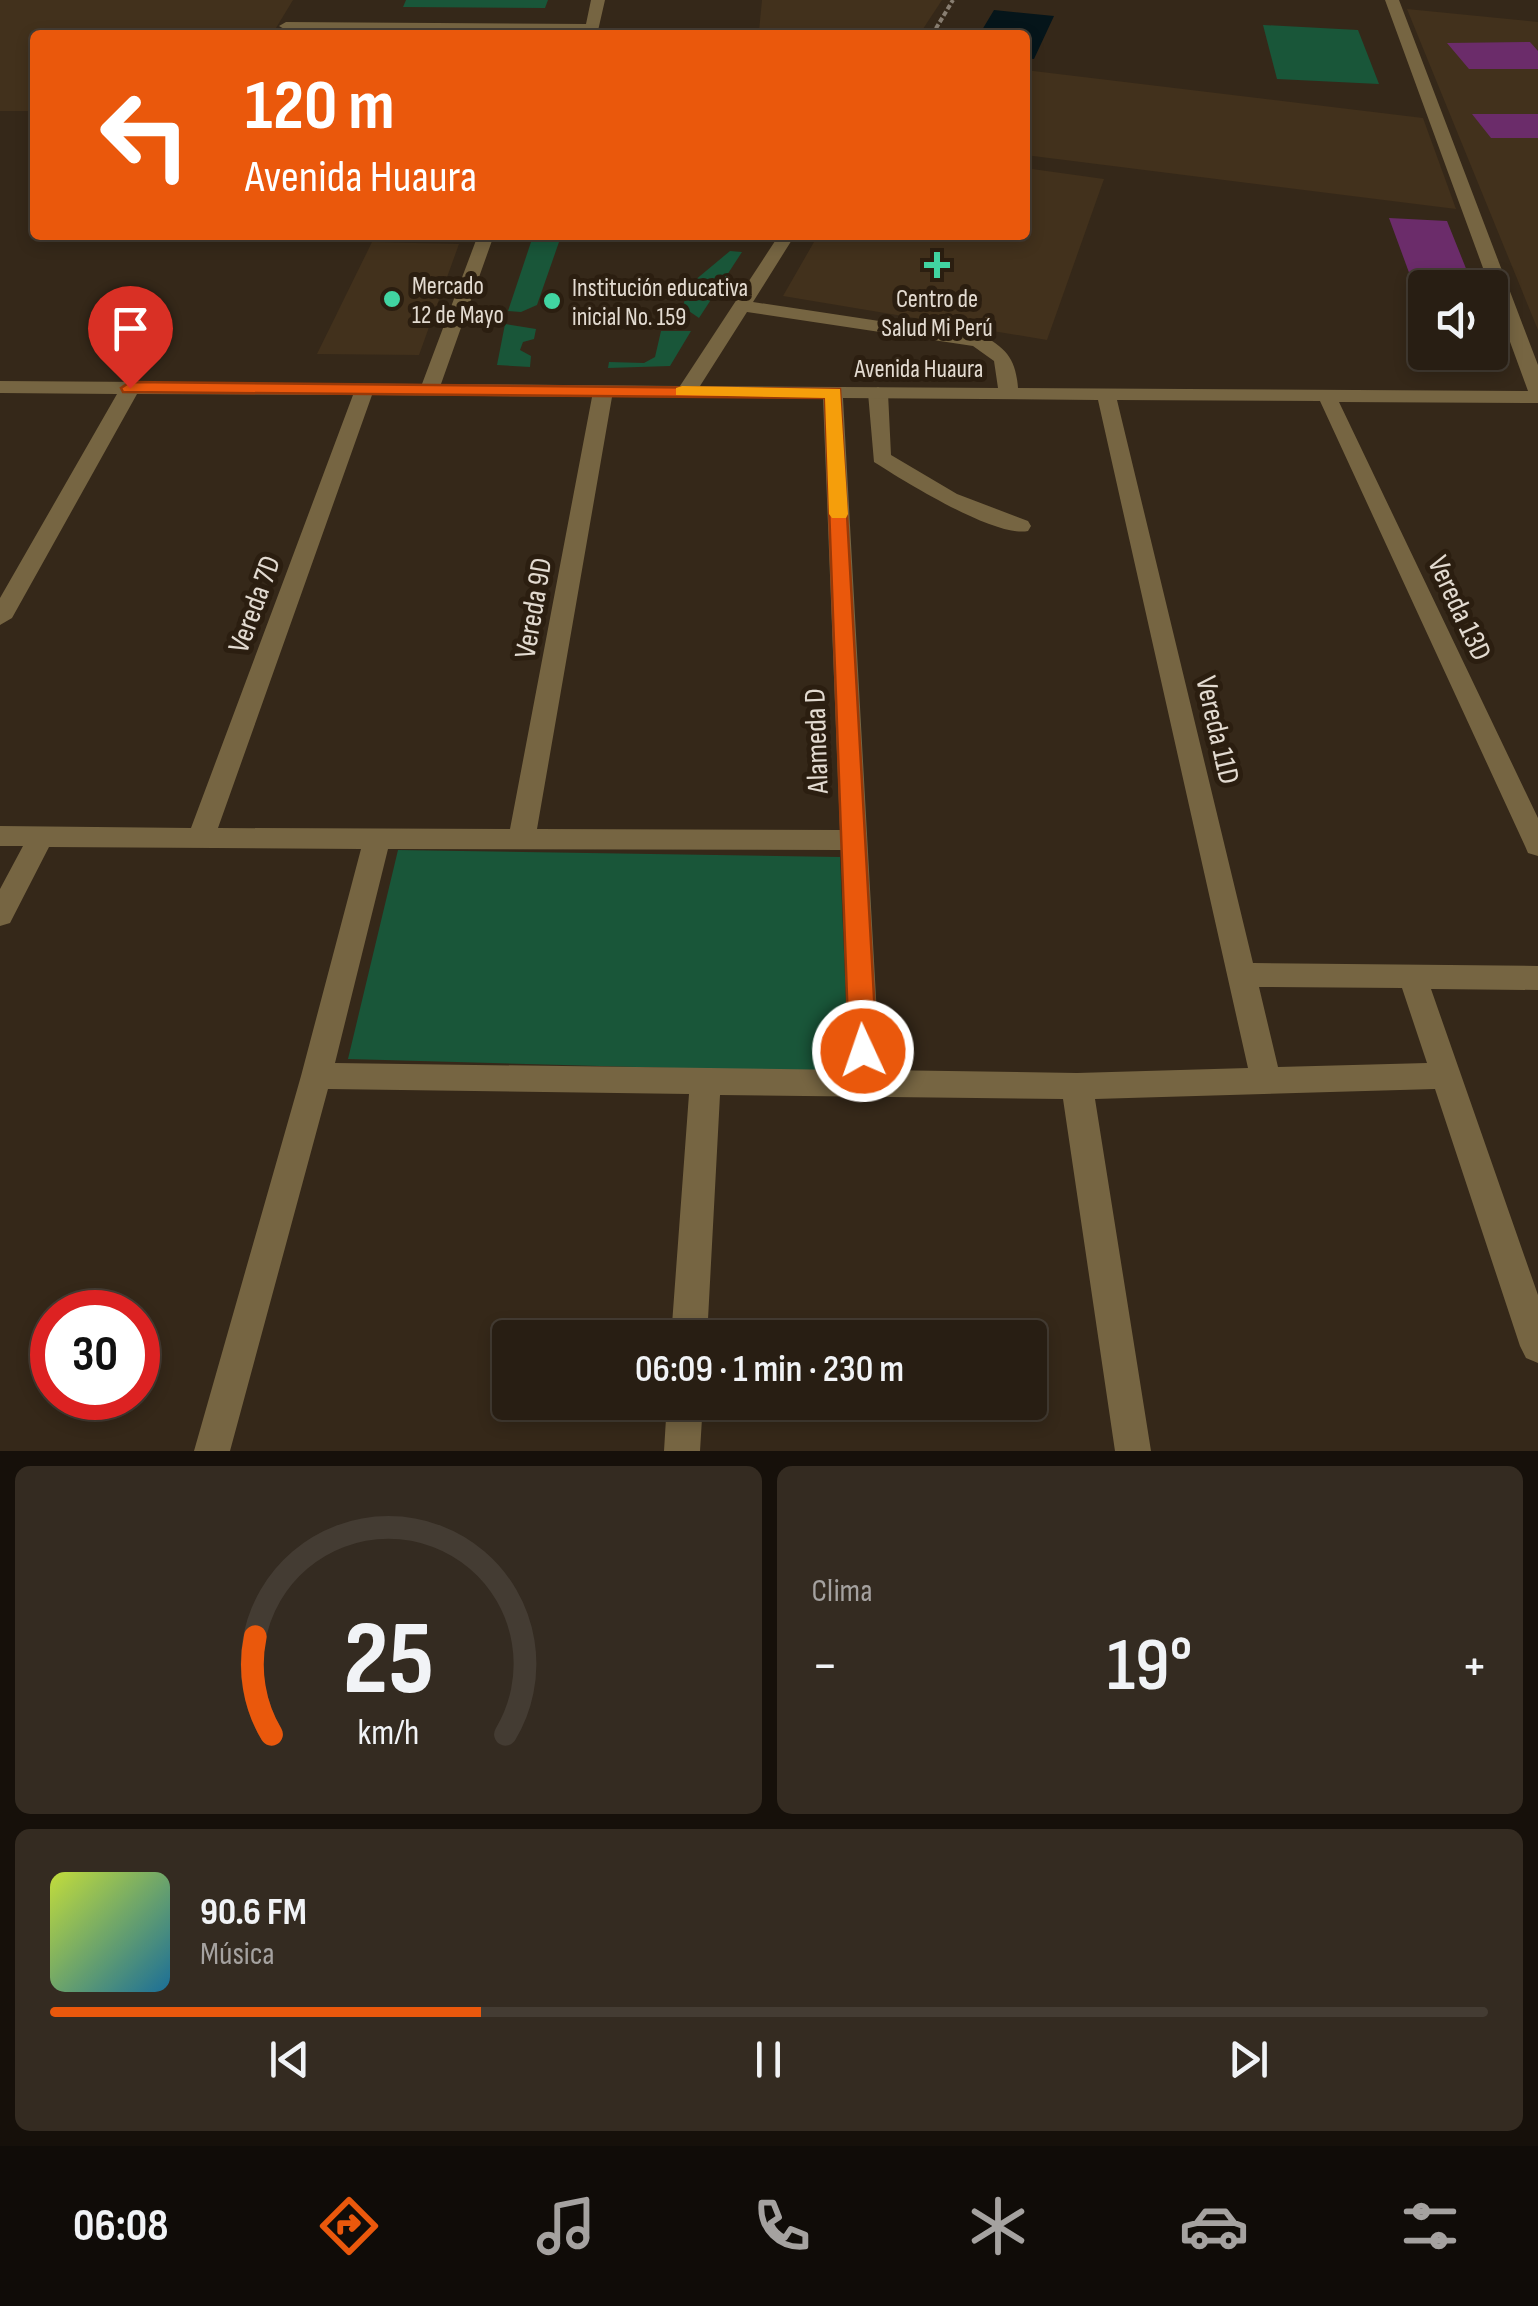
<!DOCTYPE html>
<html lang="es">
<meta charset="utf-8">
<style>
:root{--surface:#281e13;--page:#342b21;--text:#f1f3f6;--muted:#a5a2a0;--line:#443c33;--accent:#ea580c}
body{margin:0;font-family:"Sofia Sans Condensed",sans-serif;background:var(--page);color:var(--text);height:100vh;display:flex;flex-direction:column;font-size:38px;white-space:nowrap}
*{box-sizing:border-box;margin:0}
p{font-size:32px;color:var(--muted)}
.icon{flex:none;width:55px;height:55px;fill:none;stroke:currentColor;stroke-width:2;stroke-linecap:round;stroke-linejoin:round}
.map{position:relative;height:1451px;overflow:hidden}
.drawer{display:flex;flex-direction:column;gap:15px;padding:15px;background:#16100a;flex:1}
.drawer>*{flex:none}
.banner{position:absolute;left:30px;top:30px;width:1000px;height:210px;border-radius:10px;box-shadow:0 5px 15px #0003,0 0 0 2px var(--line);background:#ea580c;color:#fff;overflow:hidden}
.controls{position:absolute;left:1408px;top:270px;display:grid;gap:20px}
.controls a{display:grid;place-items:center;width:100px;height:100px;border-radius:10px;background:var(--surface);box-shadow:0 5px 15px #0003,0 0 0 2px var(--line);font-size:50px}
.speed{position:absolute;left:30px;top:1290px;display:flex;gap:20px;font-size:50px;font-weight:700;text-align:center}
.speed>*{display:grid;place-content:center;width:130px;height:130px;border-radius:50%;background:var(--surface);box-shadow:0 5px 15px #0003,0 0 0 2px var(--line);line-height:1}
.speed .limit{border:15px solid #d22;background:#fff;color:#111}
.pin{position:absolute;display:grid;place-items:center;width:85px;height:85px;color:#fff;margin:-102px -42px;border-radius:50% 50% 50% 0;rotate:-45deg;box-shadow:0 0 10px #0007}
.pin .icon{rotate:45deg}
.me{position:absolute;width:110px;margin:-55px;rotate:357deg;stroke-linejoin:round;filter:drop-shadow(0 0 8px #0008)}
.turn{display:flex;align-items:center;gap:35px;height:210px;padding:0 50px;font-size:45px}
.turn .icon{width:130px;height:130px;stroke-width:2.5}
.turn b{display:block;font-size:70px;line-height:85px}
.big{font-size:75px;font-weight:600;line-height:1.1}
.drawer .tile{flex:1;display:flex;flex-direction:column;justify-content:center;gap:15px;min-width:0;padding:0 35px;border-radius:15px;background:var(--page)}
.drawer .dial{align-items:center;gap:0}
.dial svg{height:260px;overflow:visible;fill:none;stroke:var(--line);stroke-width:7;stroke-linecap:round;text-anchor:middle}
.dial text{fill:var(--text);stroke:none}
.song{display:flex;align-items:center;gap:30px}
.cover{width:120px;height:120px;border-radius:15px;background:linear-gradient(135deg,hsl(70 70% 55%),hsl(200 70% 35%))}
.played{height:10px;border-radius:5px;background:linear-gradient(90deg,var(--accent) 30%,var(--line) 30%)}
.keys{display:flex;justify-content:space-around;direction:ltr}
.heat{display:flex;justify-content:space-between;align-items:center;font-size:55px;direction:ltr}
.drawer .tiles{flex:1;display:grid;gap:15px;grid-template-columns:1fr 1fr}
.tile:last-child{grid-column:span 2}
.trip{position:absolute;left:492px;top:1320px;width:555px;height:100px;border-radius:10px;background:var(--surface);box-shadow:0 5px 15px #0003,0 0 0 2px var(--line);font-weight:600;line-height:100px;text-align:center}
.tab-bar{display:flex;height:160px;justify-content:space-around;align-items:center;background:#100c08;color:var(--muted)}
.tab-bar .icon{width:70px;height:70px}
.tab-bar .active{color:var(--accent)}
.tab-bar b{font-size:45px;color:var(--text)}
.map>svg:first-child{display:block}
</style>
<div class="map">
<svg width="1538" height="1451" viewBox="0 0 1538 1451">
<rect width="100%" height="100%" fill="#352819"/>
<path fill="#42311c" d="M0 0H293L276 28 349 30 346 35H35V111H0Z
M762 0H942L921 32 759 31Z
M1407 9 1538 22V330Z
M1025 70 1423 118 1456 209 1025 155Z
M1025 168 1104 179 1047 340 783 296 818 235H1025Z
M372 242 459 244 419 355 317 354Z"/>
<path fill="#195639" d="M406 0H548L545 8 403 7Z
M1263 25 1358 30 1379 84 1277 79Z
M531 242H559L537 305 521 312 508 311Z
M730 251 742 252 699 318 683 307 688 286Z
M505 324 536 329 534 339 523 342 520 350 531 356 530 367 497 365Z
M661 331H691L670 366 608 368 609 362 644 363 655 357Z
M398 850 840 857 849 1073 348 1059Z"/>
<path fill="#05151a" d="M994 10 1054 16 1034 59 1025 58V35H979Z"/>
<path fill="#6b2c6a" d="M1530 42 1538 51V69H1469L1447 43Z
M1472 114H1538V138H1491Z
M1389 218 1447 221 1471 281 1411 278Z"/>
<g fill="none" stroke-linecap="round" stroke-linejoin="round">
<path stroke="#887e71" stroke-width="4" stroke-dasharray="5 2.5" stroke-linecap="butt" d="M932 35 953 0"/>
<path fill="#766542" fill-rule="evenodd" d="M878 387 888 393 891 455 957 494 1028 521 1031 526 1028 531C995 538 904 481 874 462L868 393Z"/>
<path fill="#766542" fill-rule="evenodd" d="M591 0H605L597 35 286 30 279 26 286 22 586 24Z
M1385 0H1399L1538 365V403L1339 402 1538 818V856L1528 853 1525 846 1320 401 1117 400 1253 963 1538 966V990L1431 989 1538 1295V1363L1526 1358 1520 1346 1435 1089 1095 1099 1151 1451H1115L1063 1099 720 1095 707 1338H671L689 1094 328 1089 230 1451H194L301 1076 361 849 49 847 10 923 0 926V889L23 846H0V826L191 828 353 395 137 394 12 618 0 625V598L117 394 0 393V381L422 384 478 235H494L441 384 680 386 779 235H795L753 302 985 337C1008 349 1016 362 1018 388L1528 391ZM747 312 973 346 994 361 998 388 700 386ZM372 395 592 397 510 829 218 828ZM612 397 823 398 840 830 537 829ZM843 398 1098 400 1248 1068 1077 1073 880 1070ZM388 849 841 850 849 1070 335 1063ZM1259 987 1402 988 1427 1063 1278 1067Z
M667 1402H703L700 1451H664Z"/>
</g>
<path fill="#ea580c" stroke="#983908" stroke-width="2.5" d="M130 382 840 389 877 1051 873 1059 863 1062 853 1059 849 1051 825 398 123 392 121 388Z"/>
<path fill="#f59e0b" d="M682 386 840 389 848 514 846 518H832L829 514 825 398 676 395V388Z"/>
<g fill="#41d4a1" stroke="#2b1e10" stroke-width="4">
<path d="M932 250h10v10h10v10h-10v10h-10v-10h-10v-10h10z"/>
<circle cx="392" cy="299" r="10"/>
<circle cx="552" cy="301" r="10"/>
</g>
<g text-anchor="middle" stroke-width="10" stroke-linejoin="round" paint-order="stroke">
<g font-size="25" fill="#e3dbd1" stroke="#2b1e10" text-anchor="start">
<text x="412" y="294">Mercado<tspan x="412" dy="29">12 de Mayo</tspan></text>
<text x="572" y="296">Institución educativa<tspan x="572" dy="29">inicial No. 159</tspan></text>
<text x="937" y="307" text-anchor="middle">Centro de<tspan x="937" dy="29">Salud Mi Perú</tspan></text>
</g>
<g font-size="25" fill="#e3dbd1" stroke="#2b1e10">
<text x="919" y="377">Avenida Huaura</text>
</g>
<g font-size="30" fill="#e3dbd1" stroke="#2b1e10">
<text transform="translate(254 604) rotate(-70)" y="10">Vereda 7D</text>
<text transform="translate(533 608) rotate(-80)" y="10">Vereda 9D</text>
<text transform="translate(1460 608) rotate(65)" y="10">Vereda 13D</text>
<text transform="translate(1218 730) rotate(77)" y="10">Vereda 11D</text>
<text transform="translate(816 741) rotate(-92)" y="10">Alameda D</text>
</g>
</g>
</svg>
<div class="controls">
<a><svg class="icon" aria-label="sound" viewBox="0 0 24 24"><path d="M4 9h4l5-4v14l-5-4H4zM17 9q2 3 0 6"/></svg></a>
</div>
<div class="speed"><div class="limit">30</div></div>
<div class="pin" style="left:130px;top:388px;background:#d93025"><svg class="icon" aria-label="arrive" viewBox="0 0 24 24"><path d="M6 21V4h12l-3 4 3 4H6"/></svg></div>
<svg class="me" style="left:863px;top:1051px" viewBox="-20 -20 40 40"><circle r="17" fill="#ea580c" stroke="#fff" stroke-width="3"/><path d="M0-11L8 9 0 5-8 9z" fill="#fff"/></svg>
<div class="trip">06:09 · 1 min · 230 m</div>
<div class="banner">
<div class="turn"><svg class="icon" aria-label="left" viewBox="0 0 24 24"><path d="M17 20v-9H6M10 6l-5 5 5 5"/></svg><div><b>120 m</b>Avenida Huaura</div></div>
</div>
</div>
<section class="drawer">
<div class="tiles">
<div class="tile dial"><svg viewBox="0 0 100 80">
<path d="M14 69A42 42 0 1 1 86 69"/>
<path d="M14 69A42 42 0 0 1 9 39" stroke="#ea580c"/>
<text x="50" y="56" font-size="32" font-weight="700">25</text>
<text x="50" y="72" font-size="11">km/h</text>
</svg></div>
<div class="tile"><p>Clima</p>
<div class="heat"><a>−</a><b class="big">19°</b><a>+</a></div>
</div>
<div class="tile">
<div class="song"><i class="cover"></i><div><b>90.6 FM</b><p>Música</p></div></div>
<div class="played"></div>
<div class="keys"><svg class="icon" aria-label="previous" viewBox="0 0 24 24"><path d="M18 5L8 12l10 7zM5 5v14"/></svg><svg class="icon" aria-label="pause" viewBox="0 0 24 24"><path d="M8 5v14M16 5v14"/></svg><svg class="icon" aria-label="next" viewBox="0 0 24 24"><path d="M6 5l10 7-10 7zM19 5v14"/></svg></div>
</div>
</div>
</section>
<nav class="tab-bar">
<b>06:08</b>
<svg class="icon active" aria-label="directions" viewBox="0 0 24 24"><path d="M12 3l9 9-9 9-9-9zM9 14v-3h6M13 9l2 2-2 2"/></svg>
<svg class="icon" aria-label="music" viewBox="0 0 24 24"><path d="M9 18V5l10-2v13"/><circle cx="6" cy="18" r="3"/><circle cx="16" cy="16" r="3"/></svg>
<svg class="icon" aria-label="phone" viewBox="0 0 24 24"><path d="M5 4h4l2 5-3 2q2 4 5 5l2-3 5 2v4C11 20 4 13 5 4z"/></svg>
<svg class="icon" aria-label="climate" viewBox="0 0 24 24"><path d="M12 3v18M4 7l16 10M4 17L20 7"/></svg>
<svg class="icon" aria-label="car" viewBox="0 0 24 24"><path d="M5 17H2v-5l4-1 3-4h7l3 4 3 1v5h-3M9 17h6M6 11h13"/><circle cx="7" cy="17" r="2"/><circle cx="17" cy="17" r="2"/></svg>
<svg class="icon" aria-label="filters" viewBox="0 0 24 24"><path d="M4 7h16M4 17h16"/><circle cx="9" cy="7" r="2"/><circle cx="15" cy="17" r="2"/></svg>
</nav>
